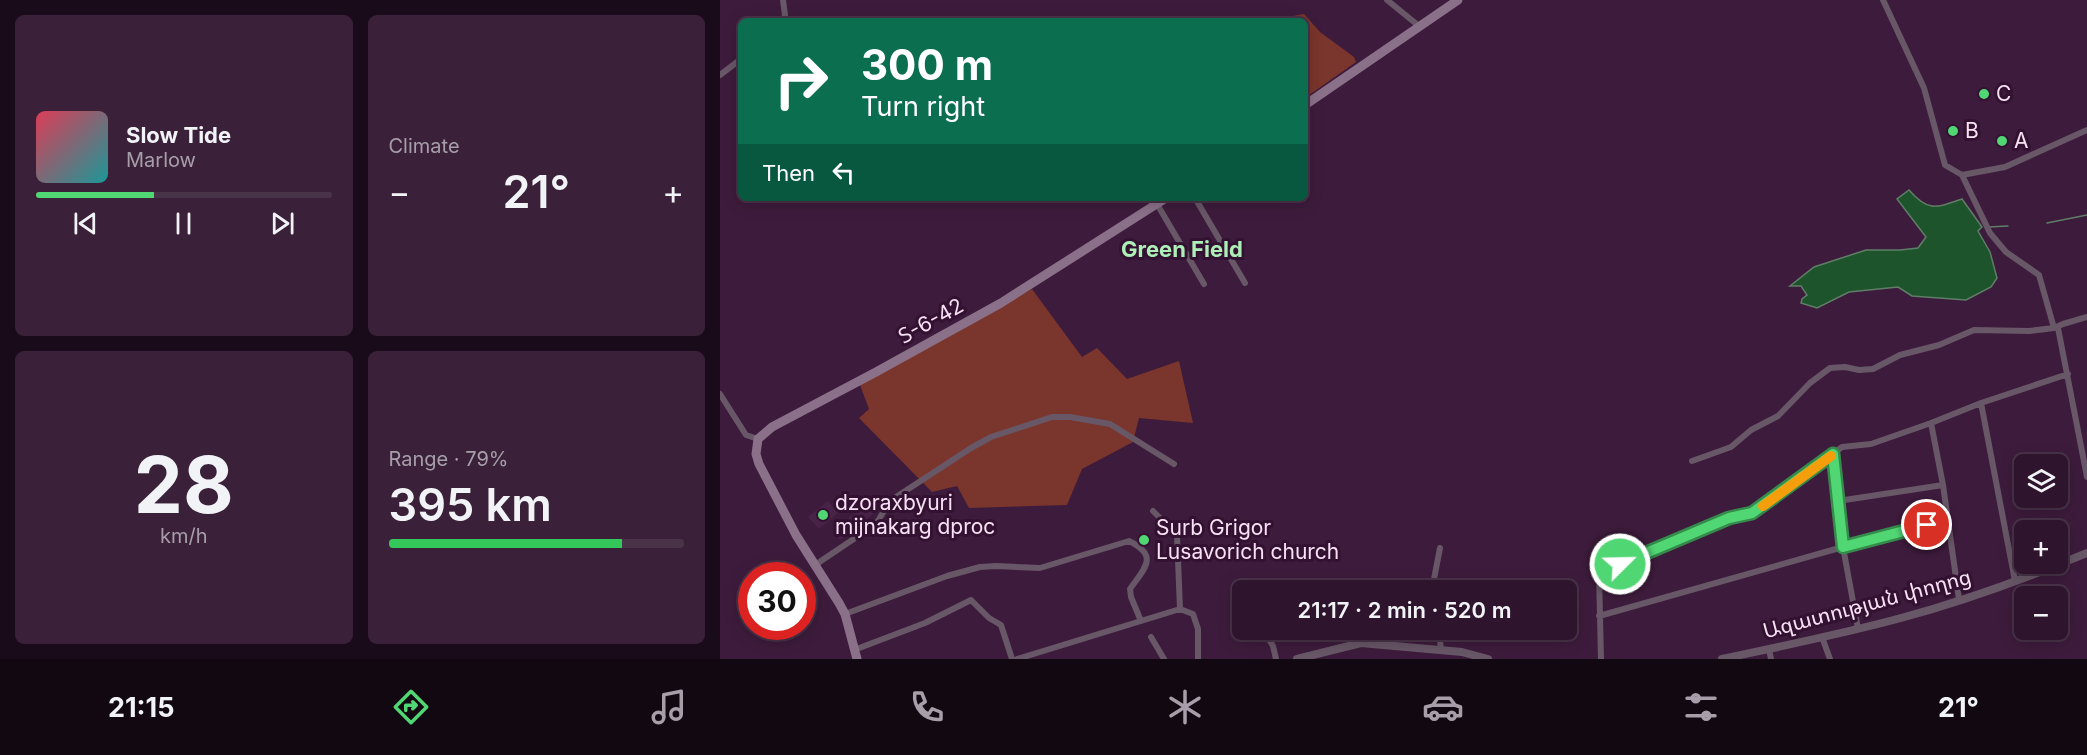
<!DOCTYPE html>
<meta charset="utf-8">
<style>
:root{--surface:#2e142d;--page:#3a2139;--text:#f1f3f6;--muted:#a79eaa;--line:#493349;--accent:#51d674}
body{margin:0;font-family:Inter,"Noto Sans Armenian",sans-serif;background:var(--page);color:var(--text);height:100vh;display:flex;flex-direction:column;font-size:22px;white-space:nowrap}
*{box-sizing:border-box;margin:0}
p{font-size:20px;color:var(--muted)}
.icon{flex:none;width:33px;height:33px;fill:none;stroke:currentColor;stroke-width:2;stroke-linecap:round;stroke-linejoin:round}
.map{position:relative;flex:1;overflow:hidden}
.panel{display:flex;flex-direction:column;gap:15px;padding:15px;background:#190b19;width:720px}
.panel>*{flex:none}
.guide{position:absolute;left:18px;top:18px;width:570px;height:183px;border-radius:9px;box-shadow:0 3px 15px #0003,0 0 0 2px var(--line);background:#0b6e4f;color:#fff;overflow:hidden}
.buttons{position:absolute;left:1294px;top:454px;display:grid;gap:12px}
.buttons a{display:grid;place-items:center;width:54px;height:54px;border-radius:9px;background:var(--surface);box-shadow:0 3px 15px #0003,0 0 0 2px var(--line);font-size:30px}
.speed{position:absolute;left:18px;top:562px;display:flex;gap:12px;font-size:30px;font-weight:700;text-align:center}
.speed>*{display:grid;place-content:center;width:78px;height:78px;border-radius:50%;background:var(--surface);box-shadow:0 3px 15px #0003,0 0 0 2px var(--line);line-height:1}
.speed .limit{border:9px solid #d22;background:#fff;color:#111}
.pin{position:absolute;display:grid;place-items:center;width:51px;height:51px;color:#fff;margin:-26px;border:3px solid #fff;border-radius:50%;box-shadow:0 2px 6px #0007}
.me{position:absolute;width:66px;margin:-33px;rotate:67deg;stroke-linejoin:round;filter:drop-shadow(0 0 4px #0008)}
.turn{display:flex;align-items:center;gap:21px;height:126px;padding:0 24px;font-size:27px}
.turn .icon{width:78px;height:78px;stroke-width:2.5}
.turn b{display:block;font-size:42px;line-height:51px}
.then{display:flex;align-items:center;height:57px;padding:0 24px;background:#0003;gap:12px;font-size:22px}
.big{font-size:45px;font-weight:600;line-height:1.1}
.panel .card{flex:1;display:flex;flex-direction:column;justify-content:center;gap:9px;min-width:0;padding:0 21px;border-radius:9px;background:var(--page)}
.panel .dial{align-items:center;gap:0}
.dial b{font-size:78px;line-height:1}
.song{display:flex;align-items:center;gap:18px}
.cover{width:72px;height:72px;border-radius:9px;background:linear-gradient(135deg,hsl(350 70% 55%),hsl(180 70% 35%))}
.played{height:6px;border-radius:3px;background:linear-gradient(90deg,var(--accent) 40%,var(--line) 40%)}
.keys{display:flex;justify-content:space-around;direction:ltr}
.heat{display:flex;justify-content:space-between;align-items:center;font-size:33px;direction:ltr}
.charge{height:9px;border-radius:4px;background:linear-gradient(90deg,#34c759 79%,var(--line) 0)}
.panel .tiles{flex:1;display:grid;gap:15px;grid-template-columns:repeat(2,1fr)}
.trip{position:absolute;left:512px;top:580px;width:345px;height:60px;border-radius:9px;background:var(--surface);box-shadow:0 3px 15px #0003,0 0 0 2px var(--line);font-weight:600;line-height:60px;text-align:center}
.menu{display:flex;height:96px;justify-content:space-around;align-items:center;background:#120812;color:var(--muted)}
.menu .icon{width:42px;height:42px}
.menu .on{color:var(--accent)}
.menu b{font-size:27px;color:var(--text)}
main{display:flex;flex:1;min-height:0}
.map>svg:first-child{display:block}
</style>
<main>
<section class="panel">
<div class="tiles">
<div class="card">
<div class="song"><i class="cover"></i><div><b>Slow Tide</b><p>Marlow</p></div></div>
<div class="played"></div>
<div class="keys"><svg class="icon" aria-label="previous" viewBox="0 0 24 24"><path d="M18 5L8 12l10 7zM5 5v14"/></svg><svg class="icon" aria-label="pause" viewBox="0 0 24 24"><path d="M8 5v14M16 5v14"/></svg><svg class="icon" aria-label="next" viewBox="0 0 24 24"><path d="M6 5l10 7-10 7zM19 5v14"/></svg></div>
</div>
<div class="card"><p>Climate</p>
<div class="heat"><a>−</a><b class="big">21°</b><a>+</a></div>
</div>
<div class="card dial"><b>28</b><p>km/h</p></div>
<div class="card"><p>Range · 79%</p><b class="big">395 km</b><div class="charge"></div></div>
</div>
</section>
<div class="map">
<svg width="1367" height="659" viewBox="0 0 1367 659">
<rect width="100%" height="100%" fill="#3d1b3c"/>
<path fill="#492248" d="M108 501 118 513 99 529 88 517Z
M150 503 157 511 120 540 113 529Z"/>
<path fill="#7a352c" d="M584 14 600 32 634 57 636 62 585 98V21H544Z
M312 289 362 357 377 348 407 379 459 361 473 423 419 418 413 442 362 469 347 505 249 508 237 486 212 492 139 418 149 409 140 385Z"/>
<path fill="#1e542b" stroke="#5f7e68" stroke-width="1.5" d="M1189 190C1208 212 1216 208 1242 199L1262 227 1258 231 1270 252 1277 278 1271 287 1246 300 1192 296 1178 287 1129 292 1097 308 1081 303 1082 299 1087 295 1081 286H1070L1094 267 1146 250H1180L1198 248 1206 237 1177 199Z"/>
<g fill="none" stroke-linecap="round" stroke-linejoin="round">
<path stroke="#5f7e68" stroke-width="1.5" d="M1327 223 1367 215
M1268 227 1288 226"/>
<path stroke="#685767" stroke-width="6" d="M63 0 65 15 63 21
M667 0 699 26
M1163 0 1204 88 1225 165 1242 175 1285 167 1367 130
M0 75 21 59
M1242 175 1270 233 1286 252 1319 275 1334 328
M475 198 525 283
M437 204 484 284
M1338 328 1367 477
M0 394 26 435 38 439
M1261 403 1295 581
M1211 423 1223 485 1239 599
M1113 454 1123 547 1138 629
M972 461 1011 447 1031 430 1058 416 1090 383 1110 368 1125 367 1139 370 1153 369 1180 355 1219 345 1254 330 1309 331 1334 328 1343 324 1367 317
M1118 501 1223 485
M433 511 457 535 460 609
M95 565 156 524 170 501 251 448 271 437 332 417H350L390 424 454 464
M715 591 714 579 720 548
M460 609 473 614 478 629V659
M125 614 227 576 260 567 276 566 320 568 409 541C440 556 424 569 410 589L411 597 421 621
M879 616 1123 547 1228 520
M543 630 553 646 556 659
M646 630 648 644
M719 630 721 650
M431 637 444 659
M1102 637 1110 659
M1049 649 1051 659
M134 650 205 623 251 600 269 618 281 625 292 659
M297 659 460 609
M881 659 879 573 1009 517 1032 513 1122 447 1151 444 1211 423 1261 403 1348 374"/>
<path stroke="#685767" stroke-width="8" d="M577 659 641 643 742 652 768 659
M1002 659C1062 646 1122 634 1181 618 1244 601 1307 578 1367 553"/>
<path stroke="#8b7089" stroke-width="9" d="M585 105 738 0
M137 659 125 614 119 603 76 535 39 464 36 454 38 439 52 427 156 372 281 303 446 198"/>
</g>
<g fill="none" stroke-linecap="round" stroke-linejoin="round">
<g stroke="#358b4b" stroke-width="15">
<path id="route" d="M900 564 1009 518 1032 513 1113 454 1123 547 1207 525"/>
</g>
<use href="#route" stroke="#51d674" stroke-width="10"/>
<path stroke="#f59e0b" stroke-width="10" d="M1043 506 1111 456"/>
</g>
<g fill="#51d674" stroke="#321131" stroke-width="2">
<circle cx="1264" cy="94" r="6"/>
<circle cx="1233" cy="131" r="6"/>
<circle cx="1282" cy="141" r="6"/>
<circle cx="103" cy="515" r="6"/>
<circle cx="424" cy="540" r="6"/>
</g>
<g text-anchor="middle" stroke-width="6" stroke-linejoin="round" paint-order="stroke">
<g font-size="21" fill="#f8e1f5" stroke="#321131" text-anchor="start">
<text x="1276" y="101">C</text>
<text x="1245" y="138">B</text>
<text x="1294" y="148">A</text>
<text x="115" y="510">dzoraxbyuri<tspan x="115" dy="24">mijnakarg dproc</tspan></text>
<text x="436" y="535">Surb Grigor<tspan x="436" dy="24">Lusavorich church</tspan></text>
</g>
<g font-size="21" fill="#f8e1f5" stroke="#321131">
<text transform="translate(211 321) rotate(-29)" y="7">Տ-6-42</text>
<text transform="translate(1147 604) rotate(-15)" y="7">Ազատության փողոց</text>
</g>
<g font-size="22" font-weight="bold" fill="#aeefb8" stroke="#321131">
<text x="462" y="257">Green Field</text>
</g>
</g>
</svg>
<div class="buttons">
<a><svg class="icon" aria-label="layers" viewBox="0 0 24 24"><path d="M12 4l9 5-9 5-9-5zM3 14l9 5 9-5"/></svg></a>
<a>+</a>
<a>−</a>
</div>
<div class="speed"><div class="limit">30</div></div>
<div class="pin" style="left:1207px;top:525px;background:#d93025"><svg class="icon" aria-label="arrive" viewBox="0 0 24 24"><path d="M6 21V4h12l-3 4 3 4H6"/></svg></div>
<svg class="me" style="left:900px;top:564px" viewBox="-20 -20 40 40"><circle r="17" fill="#51d674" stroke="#fff" stroke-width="3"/><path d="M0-11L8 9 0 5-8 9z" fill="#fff"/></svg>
<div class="trip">21:17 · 2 min · 520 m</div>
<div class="guide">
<div class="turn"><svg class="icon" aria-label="right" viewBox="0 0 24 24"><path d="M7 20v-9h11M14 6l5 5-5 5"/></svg><div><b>300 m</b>Turn right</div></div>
<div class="then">Then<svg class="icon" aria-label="left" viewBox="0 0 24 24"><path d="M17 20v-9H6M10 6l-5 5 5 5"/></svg></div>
</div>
</div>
</main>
<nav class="menu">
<b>21:15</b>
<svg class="icon on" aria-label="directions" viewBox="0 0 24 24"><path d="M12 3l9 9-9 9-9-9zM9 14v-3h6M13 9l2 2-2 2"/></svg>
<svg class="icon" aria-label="music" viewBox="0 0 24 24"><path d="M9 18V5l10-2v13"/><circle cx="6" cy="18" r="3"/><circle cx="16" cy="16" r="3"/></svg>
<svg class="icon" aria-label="phone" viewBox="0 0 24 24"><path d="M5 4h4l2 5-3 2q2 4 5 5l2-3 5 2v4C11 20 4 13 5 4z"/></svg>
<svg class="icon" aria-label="climate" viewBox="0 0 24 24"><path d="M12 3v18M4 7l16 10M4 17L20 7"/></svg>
<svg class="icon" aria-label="car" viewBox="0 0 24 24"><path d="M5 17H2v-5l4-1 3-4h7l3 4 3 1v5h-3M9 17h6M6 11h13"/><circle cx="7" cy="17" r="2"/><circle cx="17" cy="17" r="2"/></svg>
<svg class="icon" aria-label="filters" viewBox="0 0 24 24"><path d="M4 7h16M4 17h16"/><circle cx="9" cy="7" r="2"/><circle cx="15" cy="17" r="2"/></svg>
<b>21°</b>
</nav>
